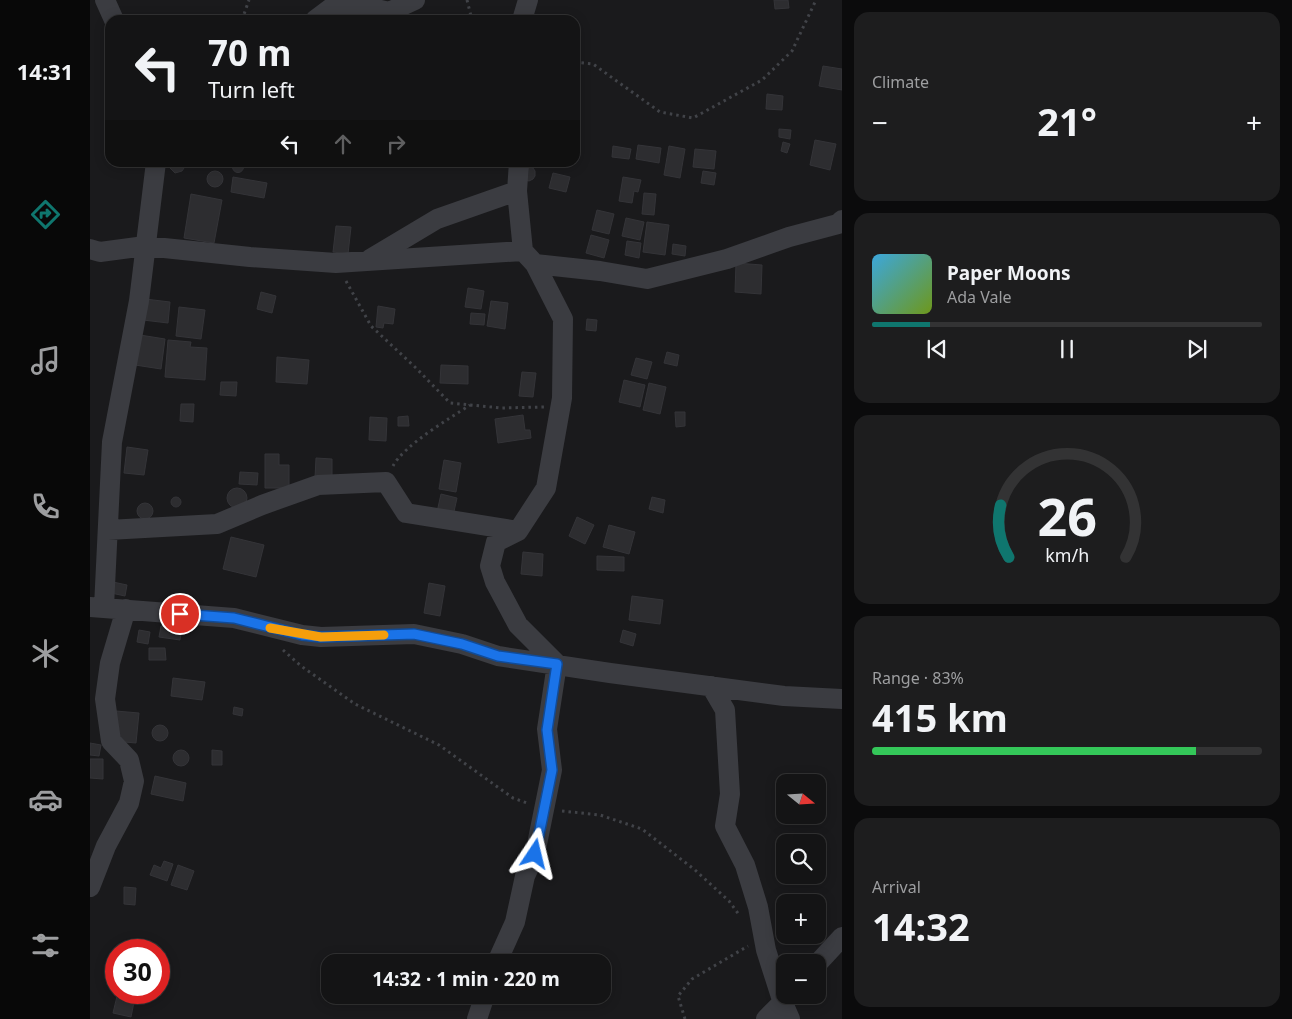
<!DOCTYPE html>
<meta charset="utf-8">
<style>
:root{--surface:#141415;--page:#1d1d1e;--text:#f1f3f6;--muted:#9d9ea0;--line:#333334;--accent:#0f766e}
body{margin:0;font-family:"Noto Sans",sans-serif;background:var(--page);color:var(--text);height:100vh;display:flex;flex-direction:column;font-size:19px;white-space:nowrap}
*{box-sizing:border-box;margin:0}
p{font-size:16px;color:var(--muted)}
.icon{flex:none;width:28px;height:28px;fill:none;stroke:currentColor;stroke-width:2;stroke-linecap:round;stroke-linejoin:round}
.map{position:relative;flex:1;overflow:hidden}
.panel{display:flex;flex-direction:column;gap:12px;padding:12px;background:#0b0b0c;width:450px}
.panel>*{flex:none}
.top-card{position:absolute;left:15px;top:15px;width:475px;height:152px;border-radius:15px;box-shadow:0 2px 12px #0003,0 0 0 1px var(--line);background:#141415;color:var(--text);overflow:hidden}
.needle{width:32px;rotate:108deg}
.buttons{position:absolute;left:686px;top:774px;display:grid;gap:10px}
.buttons a{display:grid;place-items:center;width:50px;height:50px;border-radius:10px;background:var(--surface);box-shadow:0 2px 12px #0003,0 0 0 1px var(--line);font-size:25px}
.speed{position:absolute;left:15px;top:939px;display:flex;gap:10px;font-size:25px;font-weight:700;text-align:center}
.speed>*{display:grid;place-content:center;width:65px;height:65px;border-radius:50%;background:var(--surface);box-shadow:0 2px 12px #0003,0 0 0 1px var(--line);line-height:1}
.speed .limit{border:8px solid #d22;background:#fff;color:#111}
.pin{position:absolute;display:grid;place-items:center;width:42px;height:42px;color:#fff;margin:-21px;border:2px solid #fff;border-radius:50%;box-shadow:0 1px 5px #0007}
.me{position:absolute;width:55px;margin:-28px;rotate:10deg;stroke-linejoin:round;filter:drop-shadow(0 0 4px #0008)}
.turn{display:flex;align-items:center;gap:18px;height:105px;padding:0 20px;font-size:22px}
.turn .icon{width:65px;height:65px;stroke-width:2.5}
.turn b{display:block;font-size:35px;line-height:42px}
.lanes{display:flex;align-items:center;height:48px;padding:0 20px;background:#0003;justify-content:center;gap:25px;direction:ltr}
.lanes .off{opacity:.35}
.big{font-size:38px;font-weight:700;line-height:1.1}
.panel .widget{flex:1;display:flex;flex-direction:column;justify-content:center;gap:8px;min-width:0;padding:0 18px;border-radius:15px;background:var(--page)}
.panel .dial{align-items:center;gap:0}
.dial svg{height:130px;overflow:visible;fill:none;stroke:var(--line);stroke-width:7;stroke-linecap:round;text-anchor:middle}
.dial text{fill:var(--text);stroke:none}
.song{display:flex;align-items:center;gap:15px}
.cover{width:60px;height:60px;border-radius:8px;background:linear-gradient(135deg,hsl(200 70% 55%),hsl(80 70% 35%))}
.played{height:5px;border-radius:2px;background:linear-gradient(90deg,var(--accent) 15%,var(--line) 15%)}
.keys{display:flex;justify-content:space-around;direction:ltr}
.heat{display:flex;justify-content:space-between;align-items:center;font-size:28px;direction:ltr}
.charge{height:8px;border-radius:4px;background:linear-gradient(90deg,#34c759 83%,var(--line) 0)}
.trip{position:absolute;left:231px;top:954px;width:290px;height:50px;border-radius:15px;background:var(--surface);box-shadow:0 2px 12px #0003,0 0 0 1px var(--line);font-weight:700;line-height:50px;text-align:center}
main{display:flex;flex:1;min-height:0}
.dock{display:flex;flex-direction:column;width:90px;justify-content:space-around;align-items:center;background:#080808;color:var(--muted)}
.dock .icon{width:35px;height:35px}
.dock .selected{color:var(--accent)}
.dock b{font-size:22px;color:var(--text)}
.map>svg:first-child{display:block}
</style>
<main>
<nav class="dock">
<b>14:31</b>
<svg class="icon selected" aria-label="directions" viewBox="0 0 24 24"><path d="M12 3l9 9-9 9-9-9zM9 14v-3h6M13 9l2 2-2 2"/></svg>
<svg class="icon" aria-label="music" viewBox="0 0 24 24"><path d="M9 18V5l10-2v13"/><circle cx="6" cy="18" r="3"/><circle cx="16" cy="16" r="3"/></svg>
<svg class="icon" aria-label="phone" viewBox="0 0 24 24"><path d="M5 4h4l2 5-3 2q2 4 5 5l2-3 5 2v4C11 20 4 13 5 4z"/></svg>
<svg class="icon" aria-label="climate" viewBox="0 0 24 24"><path d="M12 3v18M4 7l16 10M4 17L20 7"/></svg>
<svg class="icon" aria-label="car" viewBox="0 0 24 24"><path d="M5 17H2v-5l4-1 3-4h7l3 4 3 1v5h-3M9 17h6M6 11h13"/><circle cx="7" cy="17" r="2"/><circle cx="17" cy="17" r="2"/></svg>
<svg class="icon" aria-label="filters" viewBox="0 0 24 24"><path d="M4 7h16M4 17h16"/><circle cx="9" cy="7" r="2"/><circle cx="15" cy="17" r="2"/></svg>
</nav>
<div class="map">
<svg width="752" height="1019" viewBox="0 0 752 1019">
<rect width="100%" height="100%" fill="#1a1a1c"/>
<path fill="#2d2d30" stroke="#343438" d="M684 0H698L699 8 685 9Z
M733 66 752 69V90L729 86Z
M677 94 693 96 692 110 676 109Z
M689 129 701 130 700 139 689 137Z
M725 140 746 144 740 170 720 165Z
M693 142 700 144 697 153 691 151Z
M548 145 571 148 569 163 546 159Z
M523 146 541 149 539 159 522 157Z
M579 146 595 149 590 178 574 175Z
M605 149 626 151 624 169 603 167Z
M142.5 167a5.5 5.5 0 1 1 11 0a5.5 5.5 0 1 1-11 0Z
M80 162H94V168L92 171 85 173 79 167Z
M439 167 443 168 445 171V176L443 179 439 181 435 180Z
M613 171 626 173 624 185 611 183Z
M117 179a8 8 0 1 1 16 0a8 8 0 1 1-16 0Z
M463 173 480 177 476 192 459 188Z
M143 177 177 183 174 198 141 192Z
M533 177 551 180 548 192 544 191 542 203 529 201Z
M554 193 566 194 564 215 552 214Z
M101 194 132 200 124 243 94 238Z
M507 210 524 214 519 234 502 230Z
M536 218 554 222 550 240 532 236Z
M557 222 579 225 575 255 553 252Z
M246 226 261 227 258 254 243 252Z
M501 235 519 240 514 258 496 253Z
M537 241 551 243 549 258 535 255Z
M583 244 596 246 595 256 582 254Z
M646 263 672 265 671 294 645 292Z
M378 288 394 291 391 309 375 307Z
M171 292 186 296 182 313 167 309Z
M55 299 80 302 78 323 53 320Z
M401 301 418 303 415 329 397 326Z
M288 306 305 309 303 324 294 323 293 328 286 327Z
M89 307 115 310 111 339 86 336Z
M381 313 395 314 394 325 380 324Z
M497 319 507 320 506 331 496 330Z
M50 335 75 339 71 369 45 365Z
M78 340 101 342 100 347 117 348 115 380 75 377Z
M577 352 589 355 587 366 574 363Z
M187 357 219 360 217 384 186 382Z
M546 358 562 362 557 379 541 375Z
M351 365 378 366V384L350 383Z
M432 372 446 373 443 397 429 396Z
M534 380 555 385 550 407 529 402Z
M131 382H147L146 396 130 395Z
M559 383 576 387 570 414 553 410Z
M91 404H104L103 422 90 421Z
M585 412H595V426L586 427Z
M433 415 435 430H440L441 438 408 443 405 419Z
M318 416 319 426H308V417Z
M280 417 297 418 296 441 279 440Z
M37 447 58 450 54 475 34 473Z
M175 454H189V465H199V488H175Z
M226 458 242 459V478H225Z
M354 460 371 463 366 492 349 489Z
M150 472 168 473 167 485 149 484Z
M137 498a10 10 0 1 1 20 0a10 10 0 1 1-20 0Z
M351 494 367 498 363 516 347 512Z
M562 497 575 500 573 513 559 509Z
M81 502a5 5 0 1 1 10 0a5 5 0 1 1-10 0Z
M47 511a8 8 0 1 1 16 0a8 8 0 1 1-16 0Z
M487 517 504 525 495 544 479 536Z
M519 525 545 532 539 554 513 547Z
M141 537 174 545 166 577 133 569Z
M433 552 453 554 452 576 431 574Z
M507 556 534 557V571L507 570Z
M23 582 37 585 35 596 21 593Z
M339 583 355 586 350 616 334 613Z
M542 596 573 600 570 624 539 620Z
M71 626 92 628 90 640 69 637Z
M49 630 60 632 58 644 47 642Z
M533 630 546 634 543 646 530 642Z
M59 648H75L76 660H59Z
M83 678 115 682 112 700 81 696Z
M144 707 153 709 152 716 143 714Z
M26 711 49 713 46 743 23 741Z
M62 733a8 8 0 1 1 16 0a8 8 0 1 1-16 0Z
M0 743 11 745 9 756 0 755Z
M122 750 132 751V765H122Z
M83 758a8 8 0 1 1 16 0a8 8 0 1 1-16 0Z
M0 759H13V779L0 778Z
M65 776 96 783 93 801 61 794Z
M74 861 83 864 77 881 60 875 64 865 71 868Z
M88 865 104 871 97 890 81 885Z
M34 887 46 888 45 905 34 904Z
M28 992H46L41 1017 23 1013Z"/>
<g fill="none" stroke-linecap="round" stroke-linejoin="round">
<path stroke="#414348" stroke-width="3" stroke-dasharray="2.5 4" stroke-linecap="butt" d="M377 0 382 20
M152 20 159 0
M485 62 503 64 570 112 603 118 672 80 702 51 726 0
M256 281 281 326 326 368 360 403 411 408 454 407
M303 466C314 445 359 419 380 405
M193 650 211 666 265 704 349 745 423 798 437 803
M472 811 510 815 552 829 605 870 639 901 650 916
M728 926H736
M595 1019 588 996 602 979 658 946"/>
<path stroke="#3b3c41" stroke-width="20" d="M15 0 24 20
M225 20 245 5H270L299 12 325 0
M432 20 438 0
M429 162 427 191 433 251 445 264 473 319 472 398 456 488 428 531 406 542 400 566 405 582 428 625 467 664
M0 249 10 252 55 246 160 257 246 263 433 251
M280 259 347 219 427 191
M445 264 510 271 557 279 637 259 699 237 748 224 752 220
M18 530 127 524 172 505 228 485 296 482 316 513 428 531
M0 607 144 618 212 635 231 637 324 634 372 644 408 656 520 673 694 696 752 699
M14 607 22 442 49 301 66 162
M621 686 635 710 640 794 635 826 655 865 668 907 676 950 693 1003 700 1019
M0 887 16 846 39 803 44 781 39 760 21 741 15 699 20 663 36 609
M407 962 425 922 435 876 445 854 462 770 457 729 467 664
M728 963 752 937
M387 1019 395 995
M676 1019 700 995"/>
</g>
<g fill="none" stroke-linecap="round" stroke-linejoin="round">
<g stroke="#114b97" stroke-width="12">
<path id="route" d="M90 614 144 618 212 635 231 637 324 634 372 644 408 656 467 664 457 730 462 770 445 854"/>
</g>
<use href="#route" stroke="#1a73e8" stroke-width="9"/>
<path stroke="#f59e0b" stroke-width="9" d="M180 628 231 637 294 635"/>
</g>
</svg>
<div class="buttons">
<a><svg class="needle" viewBox="-14 -14 28 28"><path d="M0-13l5 13h-10z" fill="#e53935"/><path d="M0 13l5-13h-10z" fill="#9d9ea0"/></svg></a>
<a><svg class="icon" aria-label="search" viewBox="0 0 24 24"><circle cx="10" cy="10" r="6"/><path d="M15 15l6 6"/></svg></a>
<a>+</a>
<a>−</a>
</div>
<div class="speed"><div class="limit">30</div></div>
<div class="pin" style="left:90px;top:614px;background:#d93025"><svg class="icon" aria-label="arrive" viewBox="0 0 24 24"><path d="M6 21V4h12l-3 4 3 4H6"/></svg></div>
<svg class="me" style="left:445px;top:854px" viewBox="-20 -20 40 40"><path d="M0-17L14 15 0 8-14 15z" fill="#1a73e8" stroke="#fff" stroke-width="4"/></svg>
<div class="trip">14:32 · 1 min · 220 m</div>
<div class="top-card">
<div class="turn"><svg class="icon" aria-label="left" viewBox="0 0 24 24"><path d="M17 20v-9H6M10 6l-5 5 5 5"/></svg><div><b>70 m</b>Turn left</div></div>
<div class="lanes"><svg class="icon" aria-label="left" viewBox="0 0 24 24"><path d="M17 20v-9H6M10 6l-5 5 5 5"/></svg><svg class="icon off" aria-label="ahead" viewBox="0 0 24 24"><path d="M12 20V5M6 11l6-6 6 6"/></svg><svg class="icon off" aria-label="right" viewBox="0 0 24 24"><path d="M7 20v-9h11M14 6l5 5-5 5"/></svg></div>
</div>
</div>
<section class="panel">
<div class="widget"><p>Climate</p>
<div class="heat"><a>−</a><b class="big">21°</b><a>+</a></div>
</div>
<div class="widget">
<div class="song"><i class="cover"></i><div><b>Paper Moons</b><p>Ada Vale</p></div></div>
<div class="played"></div>
<div class="keys"><svg class="icon" aria-label="previous" viewBox="0 0 24 24"><path d="M18 5L8 12l10 7zM5 5v14"/></svg><svg class="icon" aria-label="pause" viewBox="0 0 24 24"><path d="M8 5v14M16 5v14"/></svg><svg class="icon" aria-label="next" viewBox="0 0 24 24"><path d="M6 5l10 7-10 7zM19 5v14"/></svg></div>
</div>
<div class="widget dial"><svg viewBox="0 0 100 80">
<path d="M14 69A42 42 0 1 1 86 69"/>
<path d="M14 69A42 42 0 0 1 9 37" stroke="#0f766e"/>
<text x="50" y="56" font-size="32" font-weight="700">26</text>
<text x="50" y="72" font-size="11">km/h</text>
</svg></div>
<div class="widget"><p>Range · 83%</p><b class="big">415 km</b><div class="charge"></div></div>
<div class="widget"><p>Arrival</p><b class="big">14:32</b></div>
</section>
</main>
